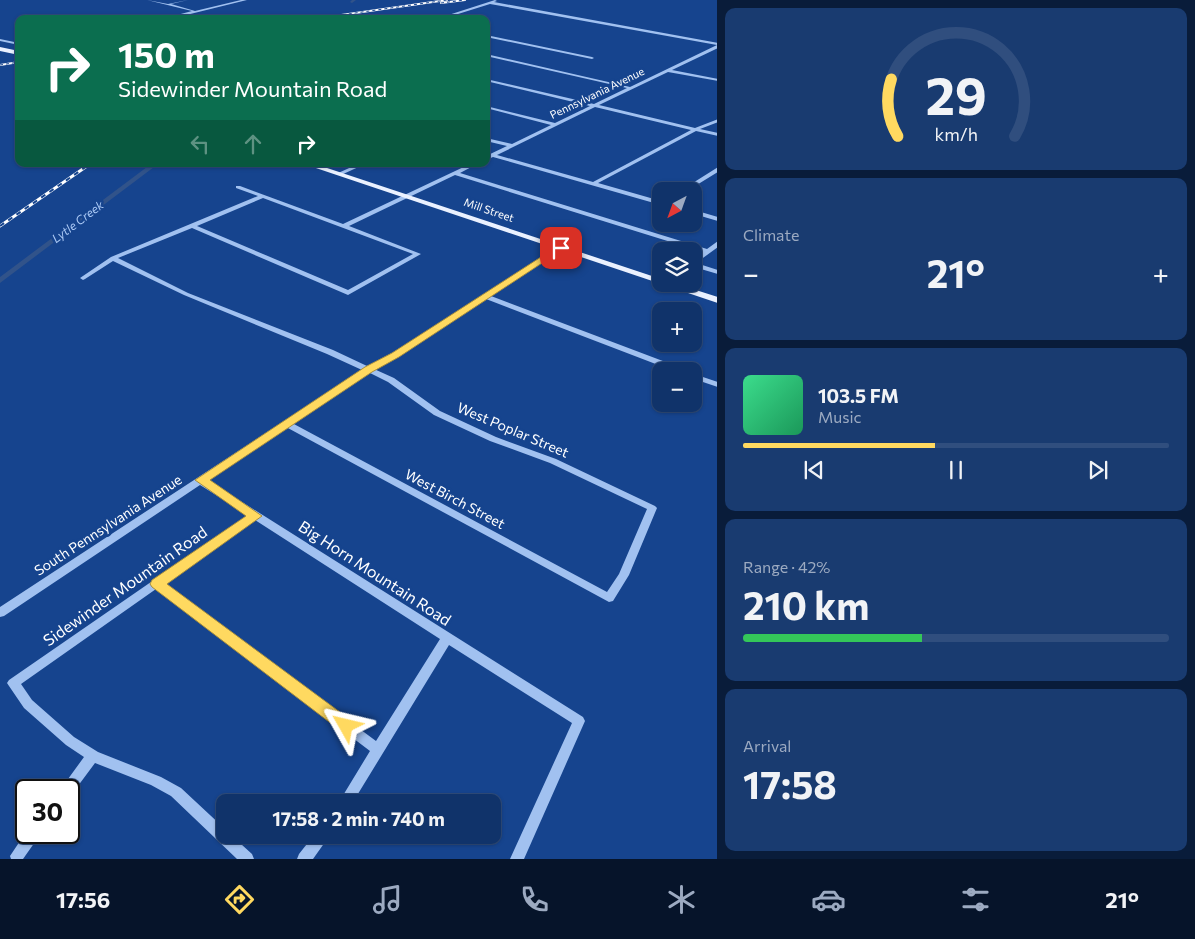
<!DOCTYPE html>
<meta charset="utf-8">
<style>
:root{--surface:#10336a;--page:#193b70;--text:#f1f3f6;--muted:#9caac1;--line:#304e7e;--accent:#ffd960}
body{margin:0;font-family:Commissioner,sans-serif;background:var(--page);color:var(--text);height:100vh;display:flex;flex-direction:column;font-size:19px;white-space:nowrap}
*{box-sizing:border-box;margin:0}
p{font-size:16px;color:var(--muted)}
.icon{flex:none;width:28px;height:28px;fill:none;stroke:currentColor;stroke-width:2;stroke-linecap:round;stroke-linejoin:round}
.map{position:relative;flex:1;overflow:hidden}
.drawer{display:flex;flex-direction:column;gap:8px;padding:8px;background:#091c3a;width:478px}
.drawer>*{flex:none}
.banner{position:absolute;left:15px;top:15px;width:475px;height:152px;border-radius:10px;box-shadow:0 1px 4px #0004,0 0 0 1px var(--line);background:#0b6e4f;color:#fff;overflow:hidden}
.needle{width:32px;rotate:221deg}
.buttons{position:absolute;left:652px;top:182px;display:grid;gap:10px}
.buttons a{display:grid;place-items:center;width:50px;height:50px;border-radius:10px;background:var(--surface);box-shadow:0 1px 4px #0004,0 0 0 1px var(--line);font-size:25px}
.speed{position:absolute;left:15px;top:779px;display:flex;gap:10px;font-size:25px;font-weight:700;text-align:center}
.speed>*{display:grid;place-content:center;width:65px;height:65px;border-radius:50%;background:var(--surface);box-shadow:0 1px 4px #0004,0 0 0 1px var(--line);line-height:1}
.speed .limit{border:2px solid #111;border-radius:8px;background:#fff;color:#111}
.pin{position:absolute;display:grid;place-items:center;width:42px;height:42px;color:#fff;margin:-21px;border-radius:10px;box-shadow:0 2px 8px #0006}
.me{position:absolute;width:55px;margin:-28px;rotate:307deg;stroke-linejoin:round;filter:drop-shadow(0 0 4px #0008)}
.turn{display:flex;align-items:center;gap:18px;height:105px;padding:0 20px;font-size:22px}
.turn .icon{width:65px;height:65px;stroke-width:2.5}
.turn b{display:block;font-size:35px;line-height:42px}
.lanes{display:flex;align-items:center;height:48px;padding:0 20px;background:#0003;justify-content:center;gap:25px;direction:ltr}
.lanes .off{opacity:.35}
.big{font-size:38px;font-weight:700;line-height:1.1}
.drawer .widget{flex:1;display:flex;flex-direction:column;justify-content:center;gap:8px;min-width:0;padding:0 18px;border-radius:10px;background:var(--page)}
.drawer .dial{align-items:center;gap:0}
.dial svg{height:130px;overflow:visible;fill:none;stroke:var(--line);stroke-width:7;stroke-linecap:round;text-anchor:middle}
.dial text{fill:var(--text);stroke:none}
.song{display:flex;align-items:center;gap:15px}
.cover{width:60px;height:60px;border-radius:8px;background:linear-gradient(135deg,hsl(150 70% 55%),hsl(150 70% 35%))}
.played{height:5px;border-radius:2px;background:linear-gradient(90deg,var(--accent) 45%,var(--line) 45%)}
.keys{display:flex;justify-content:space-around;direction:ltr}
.heat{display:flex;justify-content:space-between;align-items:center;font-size:28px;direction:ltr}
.charge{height:8px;border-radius:4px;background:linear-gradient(90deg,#34c759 42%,var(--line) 0)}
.trip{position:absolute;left:216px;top:794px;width:285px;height:50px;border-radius:10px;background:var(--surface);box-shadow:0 1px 4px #0004,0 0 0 1px var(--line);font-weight:700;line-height:50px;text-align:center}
.menu{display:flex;height:80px;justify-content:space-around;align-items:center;background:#06142a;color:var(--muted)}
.menu .icon{width:35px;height:35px}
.menu .active{color:var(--accent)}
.menu b{font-size:22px;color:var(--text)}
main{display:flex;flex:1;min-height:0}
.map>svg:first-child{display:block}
</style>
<main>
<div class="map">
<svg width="718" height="859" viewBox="0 0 718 859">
<rect width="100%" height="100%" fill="#16448e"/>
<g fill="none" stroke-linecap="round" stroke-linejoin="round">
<path fill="#31538a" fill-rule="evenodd" d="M352 0H356L352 3 350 2Z
M151 164H158L0 283V277Z"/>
<path fill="#a1c1f0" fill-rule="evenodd" d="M147 0 168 4 188 0 171 4 195 11 241 0H247L170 19H162L192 11Z
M495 0 497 1 494 2 718 43V48L672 70 718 79V81L668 72 599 105 695 128 718 119V122L700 129 718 133V136L696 131 598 183 661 201V205L493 157 486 160V156L507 146 486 141V138L512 144 551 125 486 108V106L555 123 590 106 486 81V79L594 104 627 88 486 56V54L630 87 717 45 490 4 442 19H436ZM595 107 691 130 593 182 497 155Z
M486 35 592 57 594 58 592 59 486 37Z
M0 39 19 43V45L0 41Z
M358 164H365L341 175 336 174Z
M470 164H477L460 173 707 249 718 241V247L696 263 718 270V274L694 267V259L703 252 455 175 349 226 421 254 348 295 192 228 118 258 188 293 333 350 367 366 392 353 481 297 482 295 485 294 561 246 563 247V249L491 296 684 369 685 371H674L486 299 398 357 374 369 394 378 440 411 496 437 556 459 655 506 657 508 629 575 613 601 609 602 286 427 207 480 583 717 585 721 524 859H510L572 723 449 645 353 802H339L370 751 156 589 21 684 32 700 74 737 98 752 161 777 181 788 225 829V835H231L252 854 254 859H237L171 796 151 785 95 763 72 794 69 795V790H60L84 757 66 745 24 708 9 686 7 683 9 680 248 515 200 485 4 616 0 617V607L362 370 327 354 184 295 113 261 85 279 83 280 80 278 111 257 258 196 236 188V186H240L343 224ZM263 198 413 254 348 290 197 226ZM368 372 388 382 434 415 490 441 550 463 647 509 619 574 607 592 292 423ZM255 520 440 639 376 741 164 584Z
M718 167V172L687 191H680Z
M694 210 718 217V221L694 214Z
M694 374 718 382V387L694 379Z
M26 832H42L23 859H11L10 856Z
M314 835H330L313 859H297L299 854Z"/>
<path fill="#eaf1ff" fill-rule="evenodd" d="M0 47 19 51V55L0 51Z
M304 164H315L661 279V284H677L718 297V303Z"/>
<g stroke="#fff" stroke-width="2">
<path id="rail-far1" d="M441 3 465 0
M313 19 447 0
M0 65 19 62"/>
</g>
<g stroke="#fff" stroke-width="3">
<path id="rail" d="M0 226 90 164"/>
</g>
<use href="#rail-far1" stroke="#16448e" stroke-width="1" stroke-dasharray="3" stroke-linecap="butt"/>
<use href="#rail" stroke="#16448e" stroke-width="2" stroke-dasharray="5" stroke-linecap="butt"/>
</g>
<path fill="#ffd960" stroke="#a68d3e" d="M558 246 565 248 399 357 372 372 210 480 262 516 167 584 352 721 354 726 352 731 346 733 341 731 152 587 150 584 152 580 246 516 195 480 365 367 392 353Z"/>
<g text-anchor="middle" stroke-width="5" stroke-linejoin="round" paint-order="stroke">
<g font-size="11" fill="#fff" stroke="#16448e">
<text transform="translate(597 93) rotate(-26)" y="4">Pennsylvania Avenue</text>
<text transform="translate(489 210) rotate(19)" y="4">Mill Street</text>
</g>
<g font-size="12" font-style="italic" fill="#adcbf7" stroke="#16448e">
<text transform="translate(78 222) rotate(-37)" y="4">Lytle Creek</text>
</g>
<g font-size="14" fill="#fff" stroke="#16448e">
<text transform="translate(513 430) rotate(23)" y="5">West Poplar Street</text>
<text transform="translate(455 499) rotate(28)" y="5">West Birch Street</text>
<text transform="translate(108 525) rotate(-33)" y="5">South Pennsylvania Avenue</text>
</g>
<g font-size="16" fill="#fff" stroke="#16448e">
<text transform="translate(375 573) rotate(33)" y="6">Big Horn Mountain Road</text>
<text transform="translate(125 586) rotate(-35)" y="6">Sidewinder Mountain Road</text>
</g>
</g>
</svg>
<div class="buttons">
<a><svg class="needle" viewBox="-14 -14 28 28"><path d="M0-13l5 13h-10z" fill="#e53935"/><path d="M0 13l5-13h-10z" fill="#9caac1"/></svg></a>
<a><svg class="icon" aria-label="layers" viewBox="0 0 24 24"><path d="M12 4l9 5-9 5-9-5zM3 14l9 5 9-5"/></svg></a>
<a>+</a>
<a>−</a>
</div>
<div class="speed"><div class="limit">30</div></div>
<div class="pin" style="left:561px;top:248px;background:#d93025"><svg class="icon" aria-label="arrive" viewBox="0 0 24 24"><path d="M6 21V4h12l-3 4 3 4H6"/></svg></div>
<svg class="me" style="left:346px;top:726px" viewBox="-20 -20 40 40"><path d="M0-17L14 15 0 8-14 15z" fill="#ffd960" stroke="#fff" stroke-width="4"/></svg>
<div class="trip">17:58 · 2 min · 740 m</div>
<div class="banner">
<div class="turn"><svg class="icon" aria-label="right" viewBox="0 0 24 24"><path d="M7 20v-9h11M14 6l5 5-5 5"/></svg><div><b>150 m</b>Sidewinder Mountain Road</div></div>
<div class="lanes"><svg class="icon off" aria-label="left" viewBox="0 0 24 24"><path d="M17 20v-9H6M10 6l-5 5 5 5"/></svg><svg class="icon off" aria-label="ahead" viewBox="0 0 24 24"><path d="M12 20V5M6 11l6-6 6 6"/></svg><svg class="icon" aria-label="right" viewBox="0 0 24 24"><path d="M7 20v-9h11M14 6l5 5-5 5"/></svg></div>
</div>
</div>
<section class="drawer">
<div class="widget dial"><svg viewBox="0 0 100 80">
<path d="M14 69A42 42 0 1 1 86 69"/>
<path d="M14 69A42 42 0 0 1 10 34" stroke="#ffd960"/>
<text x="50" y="56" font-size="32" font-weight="700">29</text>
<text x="50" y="72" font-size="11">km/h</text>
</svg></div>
<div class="widget"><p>Climate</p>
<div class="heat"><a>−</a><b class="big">21°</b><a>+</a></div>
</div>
<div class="widget">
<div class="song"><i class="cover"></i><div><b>103.5 FM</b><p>Music</p></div></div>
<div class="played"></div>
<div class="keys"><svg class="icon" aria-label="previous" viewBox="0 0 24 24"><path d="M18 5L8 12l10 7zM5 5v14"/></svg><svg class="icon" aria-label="pause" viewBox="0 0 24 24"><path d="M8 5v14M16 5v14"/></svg><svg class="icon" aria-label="next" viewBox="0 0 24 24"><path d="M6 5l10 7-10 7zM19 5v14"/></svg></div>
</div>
<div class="widget"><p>Range · 42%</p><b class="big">210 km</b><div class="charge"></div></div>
<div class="widget"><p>Arrival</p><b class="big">17:58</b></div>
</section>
</main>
<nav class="menu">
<b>17:56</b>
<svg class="icon active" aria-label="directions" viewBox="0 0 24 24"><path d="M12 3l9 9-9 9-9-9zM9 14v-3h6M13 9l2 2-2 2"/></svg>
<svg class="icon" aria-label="music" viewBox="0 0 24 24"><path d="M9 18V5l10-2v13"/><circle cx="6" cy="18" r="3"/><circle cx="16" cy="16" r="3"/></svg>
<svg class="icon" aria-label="phone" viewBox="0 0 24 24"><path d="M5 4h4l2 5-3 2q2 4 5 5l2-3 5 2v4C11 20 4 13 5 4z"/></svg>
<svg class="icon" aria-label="climate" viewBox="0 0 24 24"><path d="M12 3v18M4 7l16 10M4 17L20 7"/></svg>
<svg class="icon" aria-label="car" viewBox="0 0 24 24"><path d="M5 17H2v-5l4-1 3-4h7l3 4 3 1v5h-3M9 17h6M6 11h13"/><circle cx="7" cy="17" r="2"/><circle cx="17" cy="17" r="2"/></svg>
<svg class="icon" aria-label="filters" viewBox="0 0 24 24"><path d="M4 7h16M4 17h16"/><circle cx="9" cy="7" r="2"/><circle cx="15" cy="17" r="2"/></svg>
<b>21°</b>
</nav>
